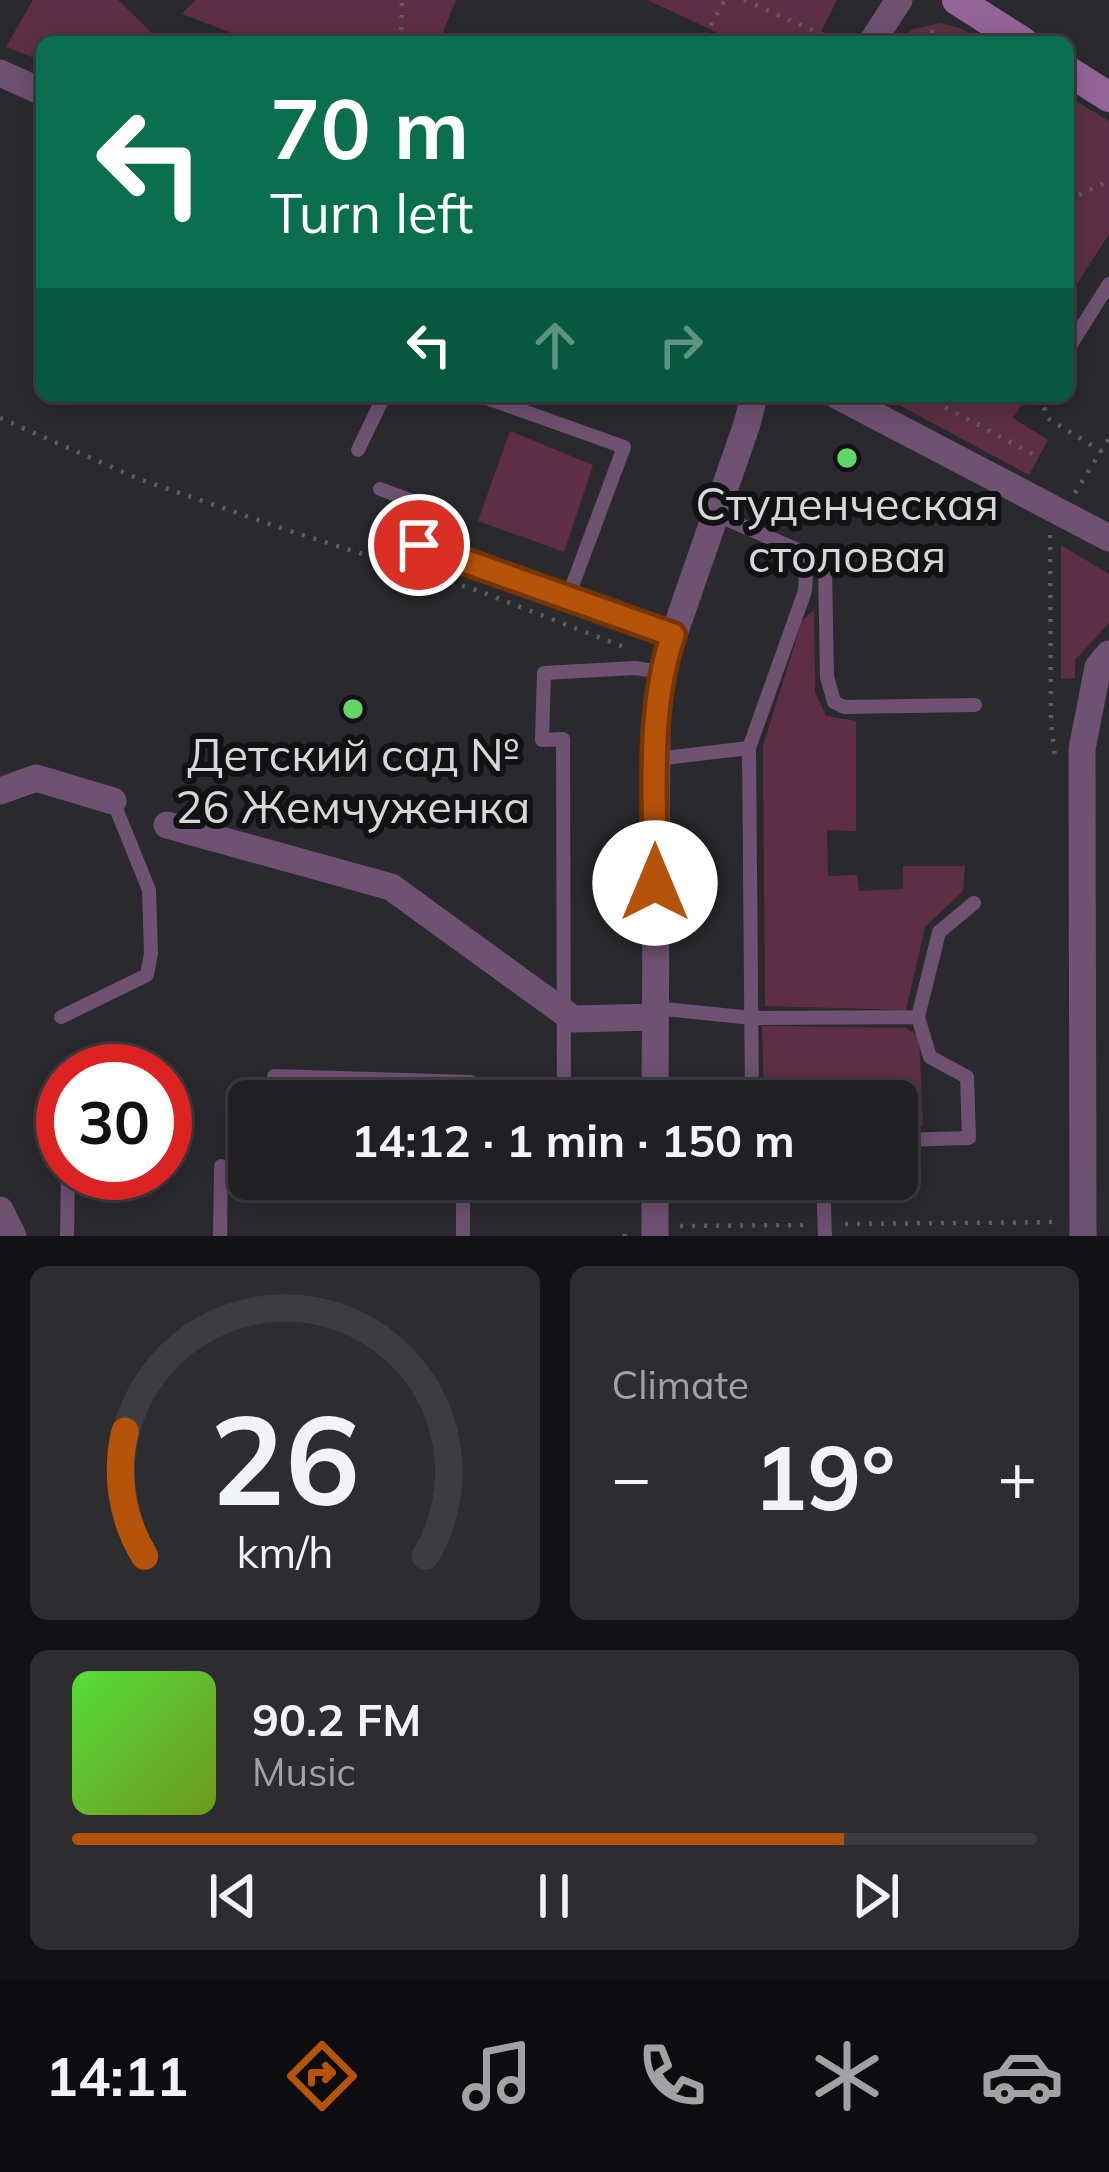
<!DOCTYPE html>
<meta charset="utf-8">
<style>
:root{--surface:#201f22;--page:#2d2c2f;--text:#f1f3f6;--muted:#a2a2a5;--line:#3d3d40;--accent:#b45309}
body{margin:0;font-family:Mulish,sans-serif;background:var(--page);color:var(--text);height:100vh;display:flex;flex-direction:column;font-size:45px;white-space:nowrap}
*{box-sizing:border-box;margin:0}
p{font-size:39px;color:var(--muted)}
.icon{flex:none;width:66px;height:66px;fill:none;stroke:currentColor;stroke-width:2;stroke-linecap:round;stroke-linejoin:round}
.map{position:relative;height:1236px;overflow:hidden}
.drawer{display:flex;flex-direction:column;gap:30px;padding:30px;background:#121113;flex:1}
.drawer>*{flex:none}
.hud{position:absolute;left:36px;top:36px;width:1038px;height:366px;border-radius:18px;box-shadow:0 6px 30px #0003,0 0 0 3px var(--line);background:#0b6e4f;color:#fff;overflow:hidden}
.speed{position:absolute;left:36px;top:1044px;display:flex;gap:24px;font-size:60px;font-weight:700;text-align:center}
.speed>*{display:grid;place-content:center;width:156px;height:156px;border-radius:50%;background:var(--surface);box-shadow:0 6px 30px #0003,0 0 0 3px var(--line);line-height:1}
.speed .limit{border:18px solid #d22;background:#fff;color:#111}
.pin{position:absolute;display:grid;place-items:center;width:102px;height:102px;color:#fff;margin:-51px;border:6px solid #fff;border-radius:50%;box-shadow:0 3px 12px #0007}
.me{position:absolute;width:132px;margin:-66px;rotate:0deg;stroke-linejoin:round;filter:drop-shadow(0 0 9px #0008)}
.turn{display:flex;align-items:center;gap:42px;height:252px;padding:0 36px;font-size:54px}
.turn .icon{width:156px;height:156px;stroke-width:2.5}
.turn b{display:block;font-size:84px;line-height:102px}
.lanes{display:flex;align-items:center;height:114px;padding:0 36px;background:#0003;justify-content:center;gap:60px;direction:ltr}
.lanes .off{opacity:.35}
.big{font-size:90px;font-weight:700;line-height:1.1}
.drawer .widget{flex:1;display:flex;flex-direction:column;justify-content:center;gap:18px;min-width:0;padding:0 42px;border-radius:18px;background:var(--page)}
.drawer .dial{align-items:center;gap:0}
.dial svg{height:312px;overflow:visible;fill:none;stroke:var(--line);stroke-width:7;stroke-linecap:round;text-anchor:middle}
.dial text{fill:var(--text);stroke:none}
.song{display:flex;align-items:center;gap:36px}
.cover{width:144px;height:144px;border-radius:18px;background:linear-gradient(135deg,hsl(110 70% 55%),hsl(80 70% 35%))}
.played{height:12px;border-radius:6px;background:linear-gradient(90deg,var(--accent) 80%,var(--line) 80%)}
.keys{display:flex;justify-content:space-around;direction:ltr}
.heat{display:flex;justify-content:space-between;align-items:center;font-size:66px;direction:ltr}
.drawer .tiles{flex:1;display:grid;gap:30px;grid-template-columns:1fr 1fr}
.widget:last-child{grid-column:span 2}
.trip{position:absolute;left:228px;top:1080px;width:690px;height:120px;border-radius:18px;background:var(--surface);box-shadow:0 6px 30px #0003,0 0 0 3px var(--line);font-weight:700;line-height:120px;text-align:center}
.dock{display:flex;height:192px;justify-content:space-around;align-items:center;background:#0d0c0e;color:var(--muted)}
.dock .icon{width:84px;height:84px}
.dock .selected{color:var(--accent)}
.dock b{font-size:54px;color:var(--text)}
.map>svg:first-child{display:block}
</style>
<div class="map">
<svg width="1109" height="1236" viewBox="0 0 1109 1236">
<rect width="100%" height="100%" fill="#2a292d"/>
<path fill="#5e2f44" d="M33 0H118L152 33 204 42H42V61L6 47Z
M195 0H456L439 42H255L182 14Z
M647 0H837L816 42H738Z
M941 23 960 28 983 42H895L913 29Z
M1068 96 1109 121V234L1068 298Z
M882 396H1027L1013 418 1048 440 1029 475Z
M510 431 593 465 564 552 478 521Z
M1061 545 1109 574V623L1075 660V678L1061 679Z
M814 610 815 692 826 716 856 721V831L827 830 828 876 857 875 859 891 903 889V866H965L963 891 925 927 906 1010 765 1006 763 746 802 621Z
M762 1026 906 1028 919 1036 923 1126 897 1127V1101H764Z"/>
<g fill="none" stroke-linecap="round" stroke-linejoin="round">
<path stroke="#5f5e61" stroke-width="4.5" stroke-dasharray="3 9" stroke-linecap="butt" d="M744 0 837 41
M932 30 934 42
M705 36 725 0
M401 42 402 0
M1068 200 1109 181
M1068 292 1071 294
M924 396 1038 457
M1041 396 1047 418 1109 456
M0 418 139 479 290 531 479 591 629 649
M1075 493 1109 438
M1050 535 1051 723 1055 757
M845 1224 1061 1222
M680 1226 809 1225
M625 1236V1234"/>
<path stroke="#6f5172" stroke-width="14" d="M1068 349 1109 284
M481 396 624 447 568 597 673 635
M358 450 384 396
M380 489 410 500 419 545 568 597
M715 514 807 554 805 591 749 748
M807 554 825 567 827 677 834 702 844 707 975 705
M656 759 749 748 752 1101
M655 1008 752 1018 918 1017
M61 1017 147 975 151 953 149 890 113 801
M274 1076 471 1082 472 1101
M564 1101 563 739 542 740 544 673 635 668 662 672
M897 1140 969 1138 967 1077 930 1057 918 1017 939 932 974 903
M823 1179 825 1236
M67 1236 68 1173
M220 1236 221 1166
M463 1236V1179"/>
<path stroke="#6f5172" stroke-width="27" d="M872 42 899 0
M0 73 42 92
M838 396 1109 538
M0 791 36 778 113 801
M167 825 391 887 573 1019 655 1017
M655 1101 657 703 664 663 747 424 754 396
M655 1179V1236
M0 1210 13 1236
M1083 1236 1082 749 1098 667 1109 654"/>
<path stroke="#95659a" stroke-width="30" d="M957 0 1023 42
M1068 71 1109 97"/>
</g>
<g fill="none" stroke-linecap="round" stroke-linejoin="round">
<g stroke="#753606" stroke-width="30">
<path id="route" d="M419 545 673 635C646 714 656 801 655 883"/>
</g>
<use href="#route" stroke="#b45309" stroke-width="21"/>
</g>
<g fill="#63d468" stroke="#121214" stroke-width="4.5">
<circle cx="847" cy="458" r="12"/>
<circle cx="353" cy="709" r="12"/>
</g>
<g text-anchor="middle" stroke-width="12" stroke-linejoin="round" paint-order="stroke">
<g font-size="45" fill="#d7d7d9" stroke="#121214">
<text x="847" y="520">Студенческая<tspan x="847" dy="52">столовая</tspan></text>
<text x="353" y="771">Детский сад №<tspan x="353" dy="52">26 Жемчуженка</tspan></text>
</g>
</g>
</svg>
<div class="speed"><div class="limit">30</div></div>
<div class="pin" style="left:419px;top:545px;background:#d93025"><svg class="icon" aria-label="arrive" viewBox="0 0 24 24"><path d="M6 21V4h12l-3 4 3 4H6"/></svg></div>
<svg class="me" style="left:655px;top:883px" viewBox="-20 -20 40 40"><circle r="19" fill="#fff"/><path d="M0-13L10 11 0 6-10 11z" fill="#b45309"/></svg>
<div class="trip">14:12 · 1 min · 150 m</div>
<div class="hud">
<div class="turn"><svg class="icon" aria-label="left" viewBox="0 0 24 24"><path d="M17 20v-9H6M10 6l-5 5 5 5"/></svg><div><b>70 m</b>Turn left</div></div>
<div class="lanes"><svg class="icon" aria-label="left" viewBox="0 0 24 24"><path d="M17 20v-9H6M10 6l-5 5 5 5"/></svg><svg class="icon off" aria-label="ahead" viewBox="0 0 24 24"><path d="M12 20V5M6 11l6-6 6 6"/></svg><svg class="icon off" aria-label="right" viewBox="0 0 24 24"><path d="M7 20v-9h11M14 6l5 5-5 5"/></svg></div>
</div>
</div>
<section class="drawer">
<div class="tiles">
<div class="widget dial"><svg viewBox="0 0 100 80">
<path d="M14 69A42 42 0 1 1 86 69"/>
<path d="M14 69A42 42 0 0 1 9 37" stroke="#b45309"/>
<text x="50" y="56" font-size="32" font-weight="700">26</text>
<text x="50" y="72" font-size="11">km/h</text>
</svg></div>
<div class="widget"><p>Climate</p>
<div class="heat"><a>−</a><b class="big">19°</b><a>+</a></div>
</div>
<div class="widget">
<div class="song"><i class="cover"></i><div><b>90.2 FM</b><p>Music</p></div></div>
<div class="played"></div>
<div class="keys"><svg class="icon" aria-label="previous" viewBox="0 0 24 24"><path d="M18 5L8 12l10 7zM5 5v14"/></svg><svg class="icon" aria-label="pause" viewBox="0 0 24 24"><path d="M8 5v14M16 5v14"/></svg><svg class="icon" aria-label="next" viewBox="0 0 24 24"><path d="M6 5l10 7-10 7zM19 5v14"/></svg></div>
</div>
</div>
</section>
<nav class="dock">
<b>14:11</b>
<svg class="icon selected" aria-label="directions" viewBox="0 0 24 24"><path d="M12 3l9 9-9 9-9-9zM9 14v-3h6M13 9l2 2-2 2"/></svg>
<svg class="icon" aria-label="music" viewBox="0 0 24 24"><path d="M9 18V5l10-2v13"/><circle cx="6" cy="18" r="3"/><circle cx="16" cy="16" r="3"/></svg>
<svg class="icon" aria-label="phone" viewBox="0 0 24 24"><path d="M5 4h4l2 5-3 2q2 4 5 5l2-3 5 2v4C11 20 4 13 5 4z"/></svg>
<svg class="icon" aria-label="climate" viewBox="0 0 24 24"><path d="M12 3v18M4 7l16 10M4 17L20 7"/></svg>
<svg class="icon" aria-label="car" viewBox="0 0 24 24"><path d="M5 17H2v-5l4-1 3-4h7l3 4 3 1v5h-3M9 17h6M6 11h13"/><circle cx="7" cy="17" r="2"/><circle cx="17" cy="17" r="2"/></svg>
</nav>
